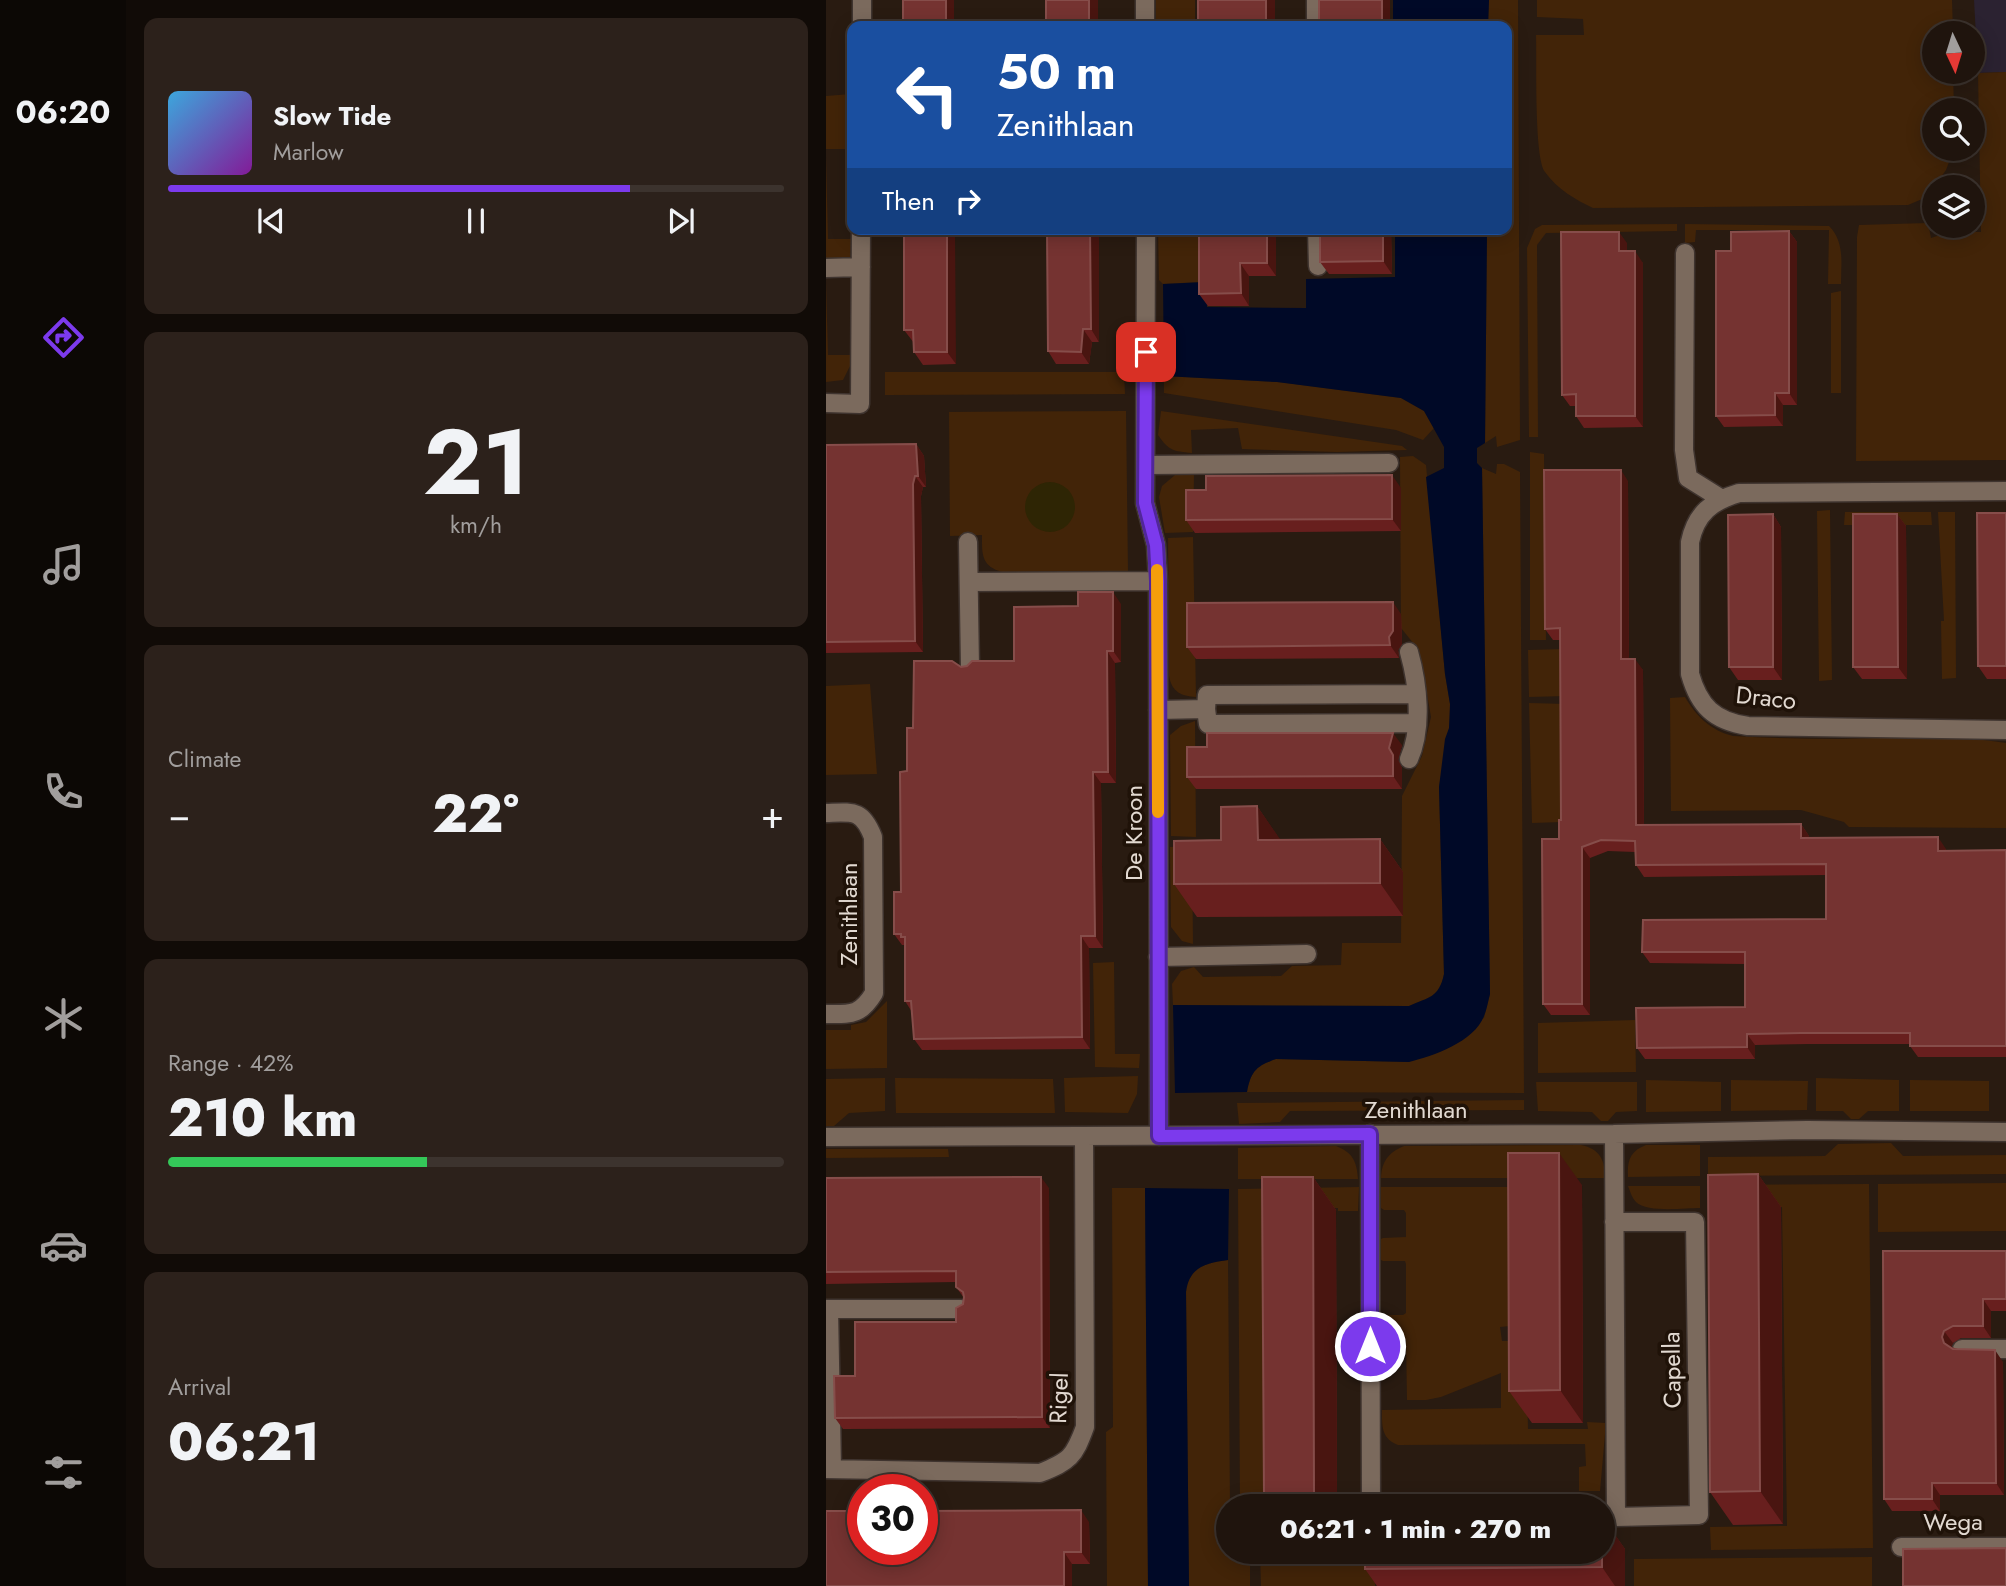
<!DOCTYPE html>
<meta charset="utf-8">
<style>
:root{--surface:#1f140d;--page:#2c211b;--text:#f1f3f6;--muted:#a19e9d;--line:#3c332e;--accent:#7c3aed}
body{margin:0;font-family:Jost,sans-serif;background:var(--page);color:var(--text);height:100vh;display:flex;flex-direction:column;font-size:26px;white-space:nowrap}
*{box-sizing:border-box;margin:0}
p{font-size:23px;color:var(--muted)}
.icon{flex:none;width:38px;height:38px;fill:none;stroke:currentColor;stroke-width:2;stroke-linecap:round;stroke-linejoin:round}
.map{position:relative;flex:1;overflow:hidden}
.drawer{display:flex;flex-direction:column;gap:18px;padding:18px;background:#110b07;width:700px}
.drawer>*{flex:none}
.top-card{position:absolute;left:21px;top:21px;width:665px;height:214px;border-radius:14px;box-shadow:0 4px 18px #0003,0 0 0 2px var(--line);background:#1a4fa0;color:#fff;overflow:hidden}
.needle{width:46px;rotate:176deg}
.buttons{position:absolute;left:1096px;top:21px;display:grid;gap:14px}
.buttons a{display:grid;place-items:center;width:63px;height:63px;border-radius:50%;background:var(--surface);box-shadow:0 4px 18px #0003,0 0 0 2px var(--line);font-size:35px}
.speed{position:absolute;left:21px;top:1474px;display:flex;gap:14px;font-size:35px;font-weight:700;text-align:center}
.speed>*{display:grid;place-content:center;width:91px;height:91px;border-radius:50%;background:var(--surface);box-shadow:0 4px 18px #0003,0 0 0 2px var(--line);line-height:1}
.speed .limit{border:10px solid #d22;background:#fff;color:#111}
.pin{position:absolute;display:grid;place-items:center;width:60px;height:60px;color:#fff;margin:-30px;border-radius:14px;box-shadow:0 4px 10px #0006}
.me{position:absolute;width:77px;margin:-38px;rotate:0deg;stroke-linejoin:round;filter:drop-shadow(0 0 5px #0008)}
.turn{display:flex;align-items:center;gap:24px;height:147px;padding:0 35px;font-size:32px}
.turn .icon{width:91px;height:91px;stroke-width:2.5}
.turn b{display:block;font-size:49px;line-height:60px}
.then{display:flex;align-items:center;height:66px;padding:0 35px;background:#0003;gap:14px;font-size:26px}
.big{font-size:52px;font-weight:800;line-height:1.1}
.drawer .tile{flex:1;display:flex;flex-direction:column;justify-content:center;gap:10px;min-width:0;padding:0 24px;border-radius:14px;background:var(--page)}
.drawer .dial{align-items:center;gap:0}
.dial b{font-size:91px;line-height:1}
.song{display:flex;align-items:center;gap:21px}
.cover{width:84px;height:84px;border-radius:10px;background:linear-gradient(135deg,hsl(200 70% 55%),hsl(290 70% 35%))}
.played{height:7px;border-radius:4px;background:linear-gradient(90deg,var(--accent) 75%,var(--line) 75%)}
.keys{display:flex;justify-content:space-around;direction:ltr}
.heat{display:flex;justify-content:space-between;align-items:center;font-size:38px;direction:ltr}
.charge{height:10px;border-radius:5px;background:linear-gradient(90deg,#34c759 42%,var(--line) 0)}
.trip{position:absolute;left:390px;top:1494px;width:399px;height:70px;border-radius:35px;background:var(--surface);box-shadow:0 4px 18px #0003,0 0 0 2px var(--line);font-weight:800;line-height:70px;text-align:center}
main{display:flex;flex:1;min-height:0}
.tabs{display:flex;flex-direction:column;width:126px;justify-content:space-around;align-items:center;background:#0c0805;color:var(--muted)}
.tabs .icon{width:49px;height:49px}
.tabs .active{color:var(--accent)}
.tabs b{font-size:32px;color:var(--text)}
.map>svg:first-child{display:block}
</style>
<main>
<nav class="tabs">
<b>06:20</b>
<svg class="icon active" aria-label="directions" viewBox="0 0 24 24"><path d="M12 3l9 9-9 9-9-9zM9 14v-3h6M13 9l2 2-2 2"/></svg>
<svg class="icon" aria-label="music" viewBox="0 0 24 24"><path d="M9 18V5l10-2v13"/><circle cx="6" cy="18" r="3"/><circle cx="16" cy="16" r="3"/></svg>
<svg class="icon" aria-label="phone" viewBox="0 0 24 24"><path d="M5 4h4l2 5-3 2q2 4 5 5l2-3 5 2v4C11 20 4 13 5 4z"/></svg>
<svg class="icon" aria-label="climate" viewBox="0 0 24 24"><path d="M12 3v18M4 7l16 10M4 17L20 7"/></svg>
<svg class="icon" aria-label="car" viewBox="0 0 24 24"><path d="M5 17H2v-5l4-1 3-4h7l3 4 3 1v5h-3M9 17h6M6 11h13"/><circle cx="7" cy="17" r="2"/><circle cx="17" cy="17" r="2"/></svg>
<svg class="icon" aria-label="filters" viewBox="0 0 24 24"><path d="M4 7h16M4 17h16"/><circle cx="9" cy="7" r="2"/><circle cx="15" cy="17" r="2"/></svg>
</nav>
<section class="drawer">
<div class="tile">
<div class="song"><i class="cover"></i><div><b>Slow Tide</b><p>Marlow</p></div></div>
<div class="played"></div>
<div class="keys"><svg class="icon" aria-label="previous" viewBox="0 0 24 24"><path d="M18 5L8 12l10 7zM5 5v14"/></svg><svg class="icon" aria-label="pause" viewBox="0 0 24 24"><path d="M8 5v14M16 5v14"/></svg><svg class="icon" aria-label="next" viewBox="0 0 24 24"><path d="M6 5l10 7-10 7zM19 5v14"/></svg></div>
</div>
<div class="tile dial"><b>21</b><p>km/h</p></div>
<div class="tile"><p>Climate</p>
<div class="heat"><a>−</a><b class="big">22°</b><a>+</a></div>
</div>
<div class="tile"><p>Range · 42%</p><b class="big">210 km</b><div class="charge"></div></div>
<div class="tile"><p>Arrival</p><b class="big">06:21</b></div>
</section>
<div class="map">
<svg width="1180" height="1586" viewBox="0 0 1180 1586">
<rect width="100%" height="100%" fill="#291b11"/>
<path fill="#2b2231" d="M1148 0H1180V72L1152 73Z"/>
<path fill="#422408" d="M330 0H369V26H330Z
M663 0H692L694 440 671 447 670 436 659 443 661 229H681V26H662Z
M711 0H1126L1127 33H1108V72H1127L1128 110H1108V149H1128L1120 170 1101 197 1082 205 767 208C750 200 731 189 719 172 708 157 711 60 710 35H758L757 19 711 17Z
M1180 72V460L1030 461 1031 237 1033 225 1102 223 1105 238 1123 232H1155L1152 73Z
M25 94V149H0V96Z
M0 157 2 239H25L24 261H0Z
M851 224V231L720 233 711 245 712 437H703L701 248 709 229 716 225Z
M859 224 1003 226C1019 242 1015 263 1015 284H1002L1003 230H870L869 242 859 243Z
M332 229H372L373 282 337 284 333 280Z
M0 282 2 355H24L25 364 17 380 0 382Z
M1015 291V393H1005V293Z
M59 372H298L299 394 59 395Z
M338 376 452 382 575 398 598 411 608 428 597 440 570 430 338 393Z
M300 411 302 571 176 572C155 566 156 554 156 535L124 536 123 412Z
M335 411 576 446 581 450 511 452 416 449 412 428 365 430 366 453C347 451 343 451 332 435Z
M704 452 718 454 720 640H704Z
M587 456 600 465 619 674 624 704V727L613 787 618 974C613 998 603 997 583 1006L347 1005 346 984 355 971 368 967 377 977 455 976 466 966 515 965 516 943H575L576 796 596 756 605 717 596 665 588 644 575 628 574 457Z
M671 464H678L694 472 698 1093 421 1092C425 1071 430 1066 450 1059L583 1062 658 1018 664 994 656 468 670 474Z
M349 475H368L367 532 339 533 333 497 336 486Z
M1004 510 1006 680 993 681 991 511Z
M1019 512H1105L1106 525H1018Z
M1112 512H1129L1130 678 1116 679 1115 621H1118Z
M367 537 370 697C355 696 346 692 343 676L342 538Z
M740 649 741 696 703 697 702 650Z
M44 684 51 774 0 775V686Z
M859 697C871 717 884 730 907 736 943 738 978 739 1014 739 1069 738 1125 734 1180 743V828L1023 827 1018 822 975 810 845 811 844 698Z
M703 703 741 704 742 749 734 750 736 822 706 823Z
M369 721 370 837 345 836 344 735 355 726Z
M366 846 367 944 356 941 345 927 344 847Z
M288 962 289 1054H314L313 1068 269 1067 267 963Z
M61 1001V1068L0 1069V1030H25V1025L40 1022Z
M809 1020 810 1072 712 1073V1023Z
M312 1076 311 1094 302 1113 239 1112 238 1078Z
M59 1078V1111L23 1113 8 1126H0V1079Z
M69 1078 227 1079 229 1113H70Z
M990 1078 1073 1080V1111H1042L1033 1119H1025L1017 1111H990Z
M820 1080 895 1082V1111L820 1112Z
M905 1080 982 1081 981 1110 905 1111Z
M1084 1080 1163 1081V1111H1084Z
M710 1082H811V1111L790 1112 782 1121H775L766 1112 712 1111Z
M698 1100V1110L464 1111 454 1122 413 1124 411 1103Z
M1065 1143 1077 1156 1180 1155V1174L882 1176V1157L999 1156 1012 1144Z
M755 1145C774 1149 779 1160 779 1178H555C556 1161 562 1153 578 1146Z
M820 1145H874V1176L802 1177C801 1161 804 1151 820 1145Z
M510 1146C526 1152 531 1161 532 1179H412V1148Z
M0 1149H122L123 1157 0 1158Z
M1180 1183V1231L1052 1232V1184Z
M1043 1184 1047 1548 885 1550 884 1527 961 1526 956 1207 904 1206 883 1185Z
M802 1186H874V1208C859 1208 821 1213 810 1202 806 1198 804 1191 802 1186Z
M533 1187 532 1211H512V1208H456V1507H414L412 1189Z
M555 1187H683L684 1326 674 1327 676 1341H700L702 1429H762L761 1422 780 1423 774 1491H753V1467L760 1466 759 1444 572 1445C555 1438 556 1426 556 1410L675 1408V1373L615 1397 600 1400H581L580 1340 556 1338V1317L558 1315H577L580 1313V1264L579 1261H557L555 1260V1239L557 1238 580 1237V1213L578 1210H558L555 1208Z
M286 1188H319L322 1586H281L280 1432 287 1427Z
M402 1260 404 1507H402V1552H424V1586H363L360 1292C363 1267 380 1263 402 1260Z
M434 1552H549V1586H435Z
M1046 1557V1586H808V1559Z"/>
<path fill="#2e2504" d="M199 507a25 25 0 1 1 50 0a25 25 0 1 1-50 0Z"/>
<path fill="#000927" d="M567 0H663L662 26H567Z
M569 229H661L659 443 651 448V463L656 468 664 994C662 1001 661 1009 658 1016 648 1042 607 1056 583 1062L450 1059C430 1066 425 1071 421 1092L349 1093 347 1005 583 1006C603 997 613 998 618 974L613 787 619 739 623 728 624 704 619 674 600 477 618 468V447L598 411 575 398 451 382 338 376 337 284 380 282 381 307 480 308V279L569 277Z
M319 1188 403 1189 402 1260C380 1263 363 1267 360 1292L363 1586H322Z"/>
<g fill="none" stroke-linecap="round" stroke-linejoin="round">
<g stroke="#3f342f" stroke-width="21">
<path id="minor" d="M319 0V26
M490 0V26
M36 26V0
M320 229 319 503 330 545 332 581 333 1136
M491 229 492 266
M859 253 858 450 862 478 894 498
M0 268 35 267
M0 403 34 404 35 229
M320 465 563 463
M1180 491 913 493C886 501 870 513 864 542V674C873 706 888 721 922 726L1180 730
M142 542 144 667
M143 582 332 581
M583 652C592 684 597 728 583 759
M380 709 381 695 590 694
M332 710 380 709 382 724 591 723
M0 813C27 812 36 809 47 837L48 993C34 1016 25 1014 0 1014
M332 957 481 954
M544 1134 545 1507
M788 1134 790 1517 873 1515 869 1222H788
M0 1137 788 1134 981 1130 1180 1132
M0 1309H135
M3 1309 6 1469
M1136 1349H1180
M0 1469 214 1473C244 1461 248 1457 259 1427L258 1136
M1075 1547H1180"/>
</g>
<use href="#minor" stroke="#7b6a5d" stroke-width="18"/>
</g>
<path fill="#681f1e" d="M78 229 130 364 97 365 88 352V343L78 330Z
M221 229 273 342H266L263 364H230L222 351Z
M450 229V276H423V306H382L373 294Z
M565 229 566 274H503L494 262Z
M963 231 971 242V405H957V426L898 427 890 416 905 251Z
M801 243V251L817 263V427L758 428 750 416V406H744L736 395Z
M90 444 98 456 100 487H97L95 496 97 652 0 653V445Z
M802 481 803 659 817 670 818 825 975 824 983 836V838L1120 849V851L1180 850V1057H1092L1084 1046V1044H983L929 1045V1059H819L811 1048 919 1007V964L824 963 816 952 1000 919V875L818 877 810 865 809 852 782 851 764 858V1015H725L717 1004 735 820 734 640H727L719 629Z
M575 488V531L369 533 360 520Z
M1180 513V679H1161L1152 666Z
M947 514 955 527 956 680H912L903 667Z
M1071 514 1080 526 1081 679H1036L1027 667Z
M295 604V662L289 663 290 783H275L277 948H263L264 1049 96 1050 88 1039 86 1012 79 1001V945H76L68 934 75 892 81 771 87 728 135 667 188 661 252 606Z
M575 614 576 644 572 650 573 658 370 659 361 647Z
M576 745 572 760 576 768V789H370L361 777Z
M431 806 454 840 554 839 577 872V916L371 917 348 884Z
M932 1174 955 1207 957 1524 907 1525 884 1492Z
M487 1177 510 1210 511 1507H447L438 1494Z
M0 1178 223 1188 224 1428 17 1429 9 1418 29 1376 130 1322 138 1298 130 1287V1282L0 1284Z
M756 1185 757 1423H706L683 1391Z
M1057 1251H1180V1311H1165V1338H1135L1127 1343 1125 1347 1177 1362 1178 1495H1114V1511H1066L1058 1499Z
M777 1518 799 1549V1586H551L539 1569 777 1552Z
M263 1522 264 1564H246L0 1586Z"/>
<path fill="#491510" d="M120 0H128V26H120Z
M263 0H272V26H263Z
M440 0H449V26H440Z
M556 0H564V26H556Z
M121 229H129L130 364 121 352Z
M264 229H273V342L265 329Z
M441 229H450V276L441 263Z
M557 229H565L566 274 557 261Z
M963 231 971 242V405L963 393Z
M793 232 801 243V263L793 251Z
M809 251 817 263V427L809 416Z
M414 263 423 276V306L415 293Z
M257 329 266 342 263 364 255 352Z
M949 393 957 405V426L949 415Z
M90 444 98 456 100 487 92 476Z
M795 470 802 481 803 671 795 659Z
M566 475 575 488V531L566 519Z
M89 476 97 487 95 496 97 652 89 641 87 484Z
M947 514 955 527 956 680 947 667Z
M1071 514 1080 526 1081 679 1072 667Z
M287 592 295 604V662L287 651Z
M567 602 575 614 576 644 572 650 573 658 564 645 563 637Z
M281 651 289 663 290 783 282 772Z
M809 659 817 670 818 836 810 825Z
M567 733 576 745 572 760 576 768V789L567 776 563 748Z
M267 772 275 783 277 948 269 936Z
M431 806 454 839V873L432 840Z
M975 824 983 836V849L975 838Z
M1112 837 1120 849V862L1112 851Z
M554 839 577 872V916L554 883Z
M756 847 764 858V1015L756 1004Z
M255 936 263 948 264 1049 256 1037Z
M921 1034 929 1045V1059L921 1047Z
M733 1153 756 1185 757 1423 734 1390Z
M932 1174 955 1207 957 1524 934 1491Z
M215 1177 223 1188 224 1428 216 1417Z
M487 1177 510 1210 511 1507H497L488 1494Z
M1157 1299 1165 1311V1338L1157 1326Z
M1118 1331 1127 1343 1125 1348 1118 1343 1116 1337Z
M1169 1350 1177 1362 1178 1495 1170 1483Z
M1106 1483 1114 1495V1511L1106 1499Z
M255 1510 263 1522 264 1564 255 1552Z
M777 1518 799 1549V1586H789L776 1567Z
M238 1552 246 1564V1586H238Z"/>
<path fill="#753331" stroke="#864d4a" stroke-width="2" d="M77 0H120V26H77Z
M220 0H263V26H220Z
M372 0H440V26H372Z
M493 0H556V26H493Z
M78 229H121V352H88L87 330H78Z
M221 229H264L265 329H257L255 352 222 351Z
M373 229H441V263H414L415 293 373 294Z
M494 229H557V261L494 262Z
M963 231V393H949V415L890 416V251H905V232Z
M735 232H793V251H809V416H750V394L736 395Z
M90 444 92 476H89L87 484 89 641 0 642V445Z
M718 470H795V659H809L810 825 975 824V838L1112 837V851L1180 850V1046H1084V1033H975L921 1034V1047L811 1048 810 1008 919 1007V952H816L817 920 1000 919V864L810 865 809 841 775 840 756 847V1004H717L716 839H733V820H735L734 628 719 629Z
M566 475V519L360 520V490H380V476Z
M1151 513H1180V666H1152Z
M947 514V667H903L902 515Z
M1027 514H1071L1072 667H1027Z
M252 592H287V651H281L282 772H267L269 936H255L256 1037 88 1039 85 1001H79V937H75V934H68V892H75L74 772 81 771V728H87L88 661H126L135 667 141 666 146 661H188V607L252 606Z
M567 602V631L563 637 564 645 361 647V603Z
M381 733H567L563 748 567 755V776L361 777V747H381Z
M431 806 432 840 554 839V883L348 884V841L395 840V807Z
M682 1153H733L734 1390 683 1391Z
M932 1174 934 1491 884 1492 882 1175Z
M215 1177 216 1417 9 1418 8 1376H29V1322H130V1308L137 1304 138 1297 137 1292 130 1287V1271L0 1272V1178Z
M436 1177H487L488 1494H438Z
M1057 1251H1180V1299H1157V1326H1127L1118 1331 1116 1337 1118 1343 1127 1349 1169 1350 1170 1483H1106V1499H1058Z
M255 1510V1552H238V1586H0V1511H37V1549H96V1511Z
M1180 1548V1586H1077V1549Z
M539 1552H776V1567L539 1569Z"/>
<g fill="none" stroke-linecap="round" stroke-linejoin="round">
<g stroke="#51269a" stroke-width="18">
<path id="route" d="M320 352 319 503 330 545 332 581 333 1136 544 1134V1346"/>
</g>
<use href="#route" stroke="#7c3aed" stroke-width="12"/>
<path stroke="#f59e0b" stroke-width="12" d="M331 570 332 812"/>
</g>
<g text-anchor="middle" stroke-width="7" stroke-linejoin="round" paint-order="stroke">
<g font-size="24" fill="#e2d9d1" stroke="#1f1208">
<text transform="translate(940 698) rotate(6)" y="8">Draco</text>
<text transform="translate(308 833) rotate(-90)" y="8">De Kroon</text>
<text transform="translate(23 914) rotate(-90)" y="8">Zenithlaan</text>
<text x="590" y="1118">Zenithlaan</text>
<text transform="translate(846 1370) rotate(-91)" y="8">Capella</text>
<text transform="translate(233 1398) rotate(-88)" y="8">Rigel</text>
<text x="1127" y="1530">Wega</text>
</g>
</g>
</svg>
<div class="buttons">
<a><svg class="needle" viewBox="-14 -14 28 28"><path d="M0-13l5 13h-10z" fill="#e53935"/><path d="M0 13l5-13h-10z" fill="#a19e9d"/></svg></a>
<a><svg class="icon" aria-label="search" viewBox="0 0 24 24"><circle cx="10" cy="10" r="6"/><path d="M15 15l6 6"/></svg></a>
<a><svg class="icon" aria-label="layers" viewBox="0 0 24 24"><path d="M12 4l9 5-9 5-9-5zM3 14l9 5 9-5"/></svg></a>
</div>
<div class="speed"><div class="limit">30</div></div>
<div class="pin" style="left:320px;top:352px;background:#d93025"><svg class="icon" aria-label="arrive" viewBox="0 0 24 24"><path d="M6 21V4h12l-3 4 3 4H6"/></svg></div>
<svg class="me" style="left:544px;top:1346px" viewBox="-20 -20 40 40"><circle r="17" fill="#7c3aed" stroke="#fff" stroke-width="3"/><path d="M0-11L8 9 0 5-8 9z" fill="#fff"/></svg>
<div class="trip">06:21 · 1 min · 270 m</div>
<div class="top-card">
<div class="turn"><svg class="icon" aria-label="left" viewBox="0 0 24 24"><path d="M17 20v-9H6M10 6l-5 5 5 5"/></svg><div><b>50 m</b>Zenithlaan</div></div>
<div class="then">Then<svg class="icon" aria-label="right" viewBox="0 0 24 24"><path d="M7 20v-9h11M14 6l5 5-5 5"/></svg></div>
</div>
</div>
</main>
